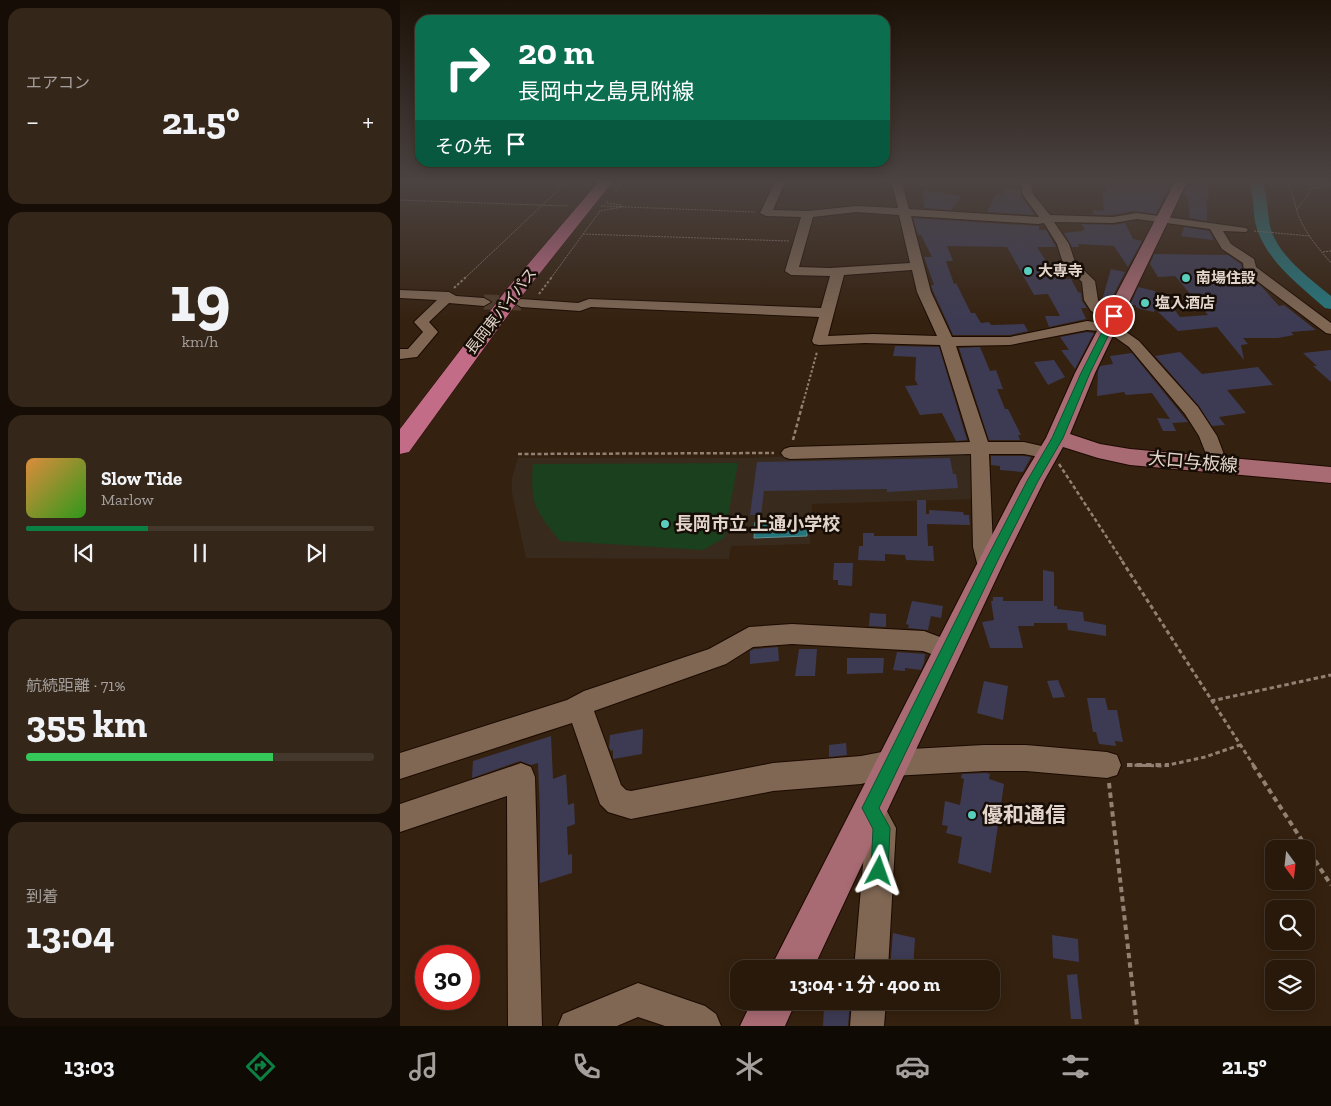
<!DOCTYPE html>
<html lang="ja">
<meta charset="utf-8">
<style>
:root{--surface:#28190b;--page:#342619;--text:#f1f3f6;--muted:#a5a09d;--line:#44382c;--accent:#0b8043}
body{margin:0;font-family:"Zilla Slab","Noto Sans JP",serif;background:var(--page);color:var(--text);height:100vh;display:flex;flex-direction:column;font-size:19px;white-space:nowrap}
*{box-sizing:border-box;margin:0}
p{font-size:16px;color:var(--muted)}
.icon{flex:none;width:28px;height:28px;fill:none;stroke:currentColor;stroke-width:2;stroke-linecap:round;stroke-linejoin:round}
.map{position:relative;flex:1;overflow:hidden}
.side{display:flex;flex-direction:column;gap:8px;padding:8px;background:#160e06;width:400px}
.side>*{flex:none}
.top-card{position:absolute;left:15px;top:15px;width:475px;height:152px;border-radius:15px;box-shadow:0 2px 12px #0003,0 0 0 1px var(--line);background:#0b6e4f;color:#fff;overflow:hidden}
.needle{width:32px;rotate:165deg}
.controls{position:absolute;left:865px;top:840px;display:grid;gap:10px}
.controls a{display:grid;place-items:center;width:50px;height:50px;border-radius:10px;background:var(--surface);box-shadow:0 2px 12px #0003,0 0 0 1px var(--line);font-size:25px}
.speed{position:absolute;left:15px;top:945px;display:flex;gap:10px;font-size:25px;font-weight:700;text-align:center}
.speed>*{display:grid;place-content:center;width:65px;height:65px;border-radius:50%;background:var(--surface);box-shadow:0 2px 12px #0003,0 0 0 1px var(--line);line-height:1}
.speed .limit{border:8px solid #d22;background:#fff;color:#111}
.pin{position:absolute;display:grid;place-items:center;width:42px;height:42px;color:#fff;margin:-21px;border:2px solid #fff;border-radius:50%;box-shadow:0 1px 5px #0007}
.me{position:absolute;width:55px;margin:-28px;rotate:4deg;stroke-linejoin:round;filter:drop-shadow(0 0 4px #0008)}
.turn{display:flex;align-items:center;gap:18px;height:105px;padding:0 20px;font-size:22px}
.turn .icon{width:65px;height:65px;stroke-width:2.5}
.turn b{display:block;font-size:35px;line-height:42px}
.then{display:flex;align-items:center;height:48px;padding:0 20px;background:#0003;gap:10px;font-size:19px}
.big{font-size:38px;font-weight:700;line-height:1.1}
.side .card{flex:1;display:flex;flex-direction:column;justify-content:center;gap:8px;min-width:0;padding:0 18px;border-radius:15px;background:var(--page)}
.side .dial{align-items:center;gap:0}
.dial b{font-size:65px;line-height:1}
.song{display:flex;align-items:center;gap:15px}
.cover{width:60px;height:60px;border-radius:8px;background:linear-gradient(135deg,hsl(30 70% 55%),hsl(110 70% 35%))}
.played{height:5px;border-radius:2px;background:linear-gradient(90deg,var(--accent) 35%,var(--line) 35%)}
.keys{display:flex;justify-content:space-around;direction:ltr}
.heat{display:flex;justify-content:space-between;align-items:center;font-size:28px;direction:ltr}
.charge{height:8px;border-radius:4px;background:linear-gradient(90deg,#34c759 71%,var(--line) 0)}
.trip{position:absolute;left:330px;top:960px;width:270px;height:50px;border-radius:15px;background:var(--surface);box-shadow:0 2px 12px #0003,0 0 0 1px var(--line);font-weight:700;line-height:50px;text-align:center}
.menu{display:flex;height:80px;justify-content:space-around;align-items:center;background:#100a04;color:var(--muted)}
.menu .icon{width:35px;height:35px}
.menu .on{color:var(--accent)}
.menu b{font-size:22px;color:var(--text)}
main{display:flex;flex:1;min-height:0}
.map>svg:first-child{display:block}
</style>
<main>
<section class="side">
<div class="card"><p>エアコン</p>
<div class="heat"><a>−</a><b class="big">21.5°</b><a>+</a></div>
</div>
<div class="card dial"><b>19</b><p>km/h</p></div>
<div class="card">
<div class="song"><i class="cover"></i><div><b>Slow Tide</b><p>Marlow</p></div></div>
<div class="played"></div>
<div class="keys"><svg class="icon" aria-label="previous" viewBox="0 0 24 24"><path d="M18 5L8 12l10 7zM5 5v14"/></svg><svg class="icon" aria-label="pause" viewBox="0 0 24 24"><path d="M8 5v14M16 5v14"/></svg><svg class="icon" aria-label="next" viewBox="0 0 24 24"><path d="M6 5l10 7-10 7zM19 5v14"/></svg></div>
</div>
<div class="card"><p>航続距離 · 71%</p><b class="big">355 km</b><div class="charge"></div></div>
<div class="card"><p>到着</p><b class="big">13:04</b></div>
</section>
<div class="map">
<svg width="931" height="1026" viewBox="0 0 931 1026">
<rect width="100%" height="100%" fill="#35210f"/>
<path fill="#382b1d" d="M571 453 575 499 412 504 410 544 331 546 329 559 126 558 112 493V478L118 458H349L394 456Z"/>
<path fill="#1a401e" d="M338 463 324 538 303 550 160 541C135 510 130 504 133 464Z"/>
<path fill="#25777d" stroke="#5e9394" d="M407 520V536L354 538 355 522Z"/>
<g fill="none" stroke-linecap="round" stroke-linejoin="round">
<path fill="#25777d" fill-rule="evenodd" d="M849 180H861C868 195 867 210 870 226 877 255 909 278 931 296V309L925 308C900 286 868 262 857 229 852 214 855 197 849 180Z"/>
</g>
<path fill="#3d3b54" d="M712 180H724L725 182 772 183 756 214 733 211 713 215 679 214H693V210L704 211 702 193H707L703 185H714Z
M790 180H796L798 185 807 186 809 199H805L807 202V221L790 218 788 199 784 193Z
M606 188 620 190 621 196 635 215 587 212 596 194H602Z
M523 190 562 196 551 210 524 208Z
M513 218 639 226V230H646L656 247H637L655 275 662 274 665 279H671L678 292 681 293 682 301 687 308H681L686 319 649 327 645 316H660L648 294 634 295 607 247 547 246 553 261H546L554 284 556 283 571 313H575L581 323 589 322 591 325 624 324 628 331 610 335H553L533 291 531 285H534L524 257H532L521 235H518Z
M725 223 733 239 742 241 728 267 714 246 678 244 679 247H672L664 233 683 231 682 230 685 229 681 224 713 225Z
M784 227 809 231 814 240 781 236Z
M754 254 828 255 841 264 843 272 862 287 879 306 884 305 916 330 891 332 894 335 878 338H843L848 344 841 345 844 360 817 327 778 331 755 309 754 312 741 309 736 307V305H730L738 287 755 291 757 298 755 306 771 305 780 317 808 315 775 276 758 277 750 264Z
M711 269 725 272 710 302 702 300Z
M687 332 694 333 675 369 661 350H669L660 337Z
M495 346 539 347 567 440 556 441 542 413 520 415 505 386 518 385 515 380 516 357 493 356Z
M580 347 590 371 596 370 603 389H597L605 409H608L621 435H618L620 440H589L559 348Z
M931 350V382L913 366H917L903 353Z
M780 352 802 374 858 367 873 385 827 390 846 413 819 417 825 425 812 426 799 406 755 356Z
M732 353 788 422 773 423 772 422 776 431H763L757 418 770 419 752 393 726 395 724 392 697 396 698 371 700 366 713 364 710 356Z
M654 360 665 377 648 385 634 362Z
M591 456H624L631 457 623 472 600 470V466L591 465Z
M550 458 553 474H556L558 488 487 492V489L364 491 361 515H350L357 462Z
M517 500H526V514H529V510L563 512 564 515H569L570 525 527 524 528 546H533L534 561 506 560 505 555 485 554V561L458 560 459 546H463V533H474V536H517Z
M434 563H453L452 586 438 585V580H433Z
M643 570 654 572V606H657V609L683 612 684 621 706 625V636L668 630 667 623H634V626H618L623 648H590L582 622 594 620 591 601H593V597H603V601H643Z
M512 601 543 606 541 618 531 616 528 630 508 628 509 625 506 624Z
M470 613 486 614V627L469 626Z
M378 647 379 661 350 664V651L354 649Z
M399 649H417L415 676H395Z
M497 652 525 654 524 663 521 670 505 668V671L493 670Z
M447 658H484L483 673 447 674Z
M658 680 665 697 653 698 647 681Z
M584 681 608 686 603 720 577 713Z
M687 698H705L708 710H717L723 742 715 741 716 746 699 744 696 732H693Z
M243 729 242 754 213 759V750L211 751 209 747 210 735Z
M151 736 153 779 166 774 168 805 174 803 175 824 167 827 168 855 172 854V873L140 883V815L138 763 131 765 120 761 72 778 73 761Z
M446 743 447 755 429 757V745Z
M586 773 590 774 589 779 604 784 591 873 558 863 562 837 546 833 548 826 542 825 545 801 560 805 564 779 561 778 562 774Z
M493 933 515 938 513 969H490Z
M652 935 678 939 679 962 653 958Z
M677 974 682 1019H671L667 975Z
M430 1001H450L448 1026H423L424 1006 430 1005Z"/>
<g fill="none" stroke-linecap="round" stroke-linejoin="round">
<path stroke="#4f3c2b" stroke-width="15" stroke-dasharray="15 8" stroke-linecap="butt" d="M84 302 121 303"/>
<g stroke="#1c0a00" stroke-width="2">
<path id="minor" d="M376 180H386L373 210 408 211 456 206 498 208 492 184 493 180H503L502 184 509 209 639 217 623 195 620 180H630L633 194 650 215 713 217 737 213 846 228 848 230 846 232 823 231 831 244 854 259 856 267 931 323V334L926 333 844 271 843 263 822 249 810 229 737 219 713 223 654 222 669 244 675 262 695 281 698 300 701 305 719 313 721 316 719 319H709L691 311 684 300 682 282 663 263 657 244 644 223 638 224 511 216 531 292 552 337H610L687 321 702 323 722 329 739 341 798 407 817 436 828 465 826 469 819 471 812 469 799 436 785 414 729 347 712 335 700 331 687 330 610 345 556 346 588 442H624L655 449 658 453 655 457 649 459 624 454H589L593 547 595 552 600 554 603 560 600 566 592 568 577 563 573 547 571 454 390 459 384 457 381 453 384 449 390 447 570 442 540 345 465 343 419 345 414 344 412 341 419 317 191 307 180 311 121 307 114 303 121 299 178 303 189 299 421 308 430 276 391 275 385 271 401 217 366 216 360 213ZM456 212 499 215 510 263 430 268 399 267 413 217ZM512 270 517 292 537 336 473 334 428 336 444 275Z
M0 290 49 292 56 296 84 298 91 302 84 306 49 303 29 322 38 332 17 357 0 359V349H8L23 332 14 322 37 300 0 298Z
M392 624 524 631 556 643 560 650 556 657 548 660 523 651 392 644 353 647 326 664 194 711 221 785 226 790 231 791 373 763 461 756 492 750 584 745H626L707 752 717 755 721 765 717 775 707 778 626 771H584L492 776 461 784 373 791 231 819 208 812 200 804 172 723 0 779V753L167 700 184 691 309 649 349 627Z
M121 763 131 767 135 777 142 1026H108L107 796 0 832V804Z
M470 794 480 798 496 828 488 969H454L466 830 456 808 460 798Z
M238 983 305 1006 316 1014 321 1026H265L238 1017 217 1026H158L163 1014Z
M452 1001H486L484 1026H450Z"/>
</g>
<g stroke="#1c0a00" stroke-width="2">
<path id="major" d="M776 180H788L695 373 670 434 700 444 730 449 931 467V483L730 465 698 458 663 447 644 481 605 560 413 969H370L579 560 620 481 646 438 675 373Z
M352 1001H396L385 1026H340Z"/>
</g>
<g stroke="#1c0a00" stroke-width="1">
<path id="highway" d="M200 180H214L121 297 9 452 0 454V429L107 289Z"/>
</g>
<path stroke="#928173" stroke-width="1" stroke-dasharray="2 1" stroke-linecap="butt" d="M885 180C894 192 894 204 899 217 906 234 919 249 931 263
M215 192 225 180
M0 200 167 206
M201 206 355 212
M896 210 910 192 909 189 931 185
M854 231 910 236
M183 234 389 241
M923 252 931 251
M65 278 169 180
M151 278 200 211 222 207 221 205 206 203 208 200"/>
<path stroke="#928173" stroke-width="2" stroke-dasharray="2.5 2" stroke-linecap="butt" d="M54 288 66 277
M139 294 152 277
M403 403 417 352"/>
<path stroke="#928173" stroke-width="2.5" stroke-dasharray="4 2.5" stroke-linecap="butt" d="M393 440 403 402
M118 454 374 453
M659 464 723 562"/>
<path stroke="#928173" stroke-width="3" stroke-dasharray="4.5 3" stroke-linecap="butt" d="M722 561 854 766
M811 701 931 675
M727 765 764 766 805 757 840 745"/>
<path stroke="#928173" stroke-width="4" stroke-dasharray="5.5 4" stroke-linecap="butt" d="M727 765H769
M853 765 931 885
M709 783 737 1026"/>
<use href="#minor" fill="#7f6754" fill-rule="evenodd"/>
<use href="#major" fill="#a86a73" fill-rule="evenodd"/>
<use href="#highway" fill="#c36c88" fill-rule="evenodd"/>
</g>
<linearGradient id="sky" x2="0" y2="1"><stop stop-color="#1d1208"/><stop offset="0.56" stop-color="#4b4342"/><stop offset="1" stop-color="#4b4342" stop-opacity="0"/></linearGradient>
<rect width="931" height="323" fill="url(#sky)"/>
<path fill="#0b8043" stroke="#07532c" d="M714 313 718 316 690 373 663 438 638 481 598 560 479 808 490 828 488 871 485 877 479 880 473 877 471 871 473 829 462 808 586 560 627 481 652 438 681 373 710 316Z"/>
<g fill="#5acebd" stroke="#160d06" stroke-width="2">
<circle cx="628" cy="271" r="5"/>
<circle cx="786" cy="278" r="5"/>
<circle cx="745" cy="303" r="5"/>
<circle cx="265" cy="524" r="5"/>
<circle cx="572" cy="815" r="5"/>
</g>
<g text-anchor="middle" stroke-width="5" stroke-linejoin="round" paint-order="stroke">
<g font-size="15" font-weight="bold" fill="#e3d5cb" stroke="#160d06" text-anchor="start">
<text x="638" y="276">大専寺</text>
<text x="796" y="283">南場住設</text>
<text x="755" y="308">塩入酒店</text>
</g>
<g font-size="15" fill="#e3d5cb" stroke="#160d06">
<text transform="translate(101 311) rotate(-52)" y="5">長岡東バイパス</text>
</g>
<g font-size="18" fill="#e3d5cb" stroke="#160d06">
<text transform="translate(793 462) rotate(5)" y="6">大口与板線</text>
</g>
<g font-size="18" font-weight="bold" fill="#e3d5cb" stroke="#160d06" text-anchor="start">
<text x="275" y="530">長岡市立 上通小学校</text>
</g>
<g font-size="21" font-weight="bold" fill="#e3d5cb" stroke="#160d06" text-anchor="start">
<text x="582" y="822">優和通信</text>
</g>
</g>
</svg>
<div class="controls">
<a><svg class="needle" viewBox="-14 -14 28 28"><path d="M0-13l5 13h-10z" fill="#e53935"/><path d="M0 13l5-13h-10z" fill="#a5a09d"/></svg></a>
<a><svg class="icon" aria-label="search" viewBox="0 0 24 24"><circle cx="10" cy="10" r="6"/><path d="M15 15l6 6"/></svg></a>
<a><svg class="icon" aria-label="layers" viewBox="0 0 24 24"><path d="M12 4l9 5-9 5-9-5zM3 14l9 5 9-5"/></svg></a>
</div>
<div class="speed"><div class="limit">30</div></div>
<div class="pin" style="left:714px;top:316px;background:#d93025"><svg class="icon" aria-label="arrive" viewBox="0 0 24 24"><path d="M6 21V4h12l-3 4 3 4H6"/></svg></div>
<svg class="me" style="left:479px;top:871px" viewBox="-20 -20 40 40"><path d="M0-17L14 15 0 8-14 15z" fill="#0b8043" stroke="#fff" stroke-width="4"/></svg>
<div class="trip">13:04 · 1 分 · 400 m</div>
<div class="top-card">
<div class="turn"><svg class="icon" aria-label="right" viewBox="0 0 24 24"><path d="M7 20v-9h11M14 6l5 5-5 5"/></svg><div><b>20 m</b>長岡中之島見附線</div></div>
<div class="then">その先<svg class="icon" aria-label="arrive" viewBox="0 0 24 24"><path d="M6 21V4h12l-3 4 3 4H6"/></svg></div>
</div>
</div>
</main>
<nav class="menu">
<b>13:03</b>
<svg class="icon on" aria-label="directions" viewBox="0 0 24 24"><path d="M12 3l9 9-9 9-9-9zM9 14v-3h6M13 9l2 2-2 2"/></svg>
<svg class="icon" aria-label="music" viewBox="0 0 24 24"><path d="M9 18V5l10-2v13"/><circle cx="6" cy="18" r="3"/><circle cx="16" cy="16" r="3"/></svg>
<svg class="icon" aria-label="phone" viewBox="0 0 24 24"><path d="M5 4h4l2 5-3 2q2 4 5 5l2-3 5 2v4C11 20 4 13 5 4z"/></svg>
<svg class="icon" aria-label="climate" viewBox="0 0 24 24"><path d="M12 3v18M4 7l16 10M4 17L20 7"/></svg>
<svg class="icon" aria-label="car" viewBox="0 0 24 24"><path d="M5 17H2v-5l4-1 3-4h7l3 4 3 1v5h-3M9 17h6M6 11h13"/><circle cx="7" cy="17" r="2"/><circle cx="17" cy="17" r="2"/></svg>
<svg class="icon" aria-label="filters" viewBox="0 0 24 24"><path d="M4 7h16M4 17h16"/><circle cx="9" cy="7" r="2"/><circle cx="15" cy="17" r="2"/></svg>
<b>21.5°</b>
</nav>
